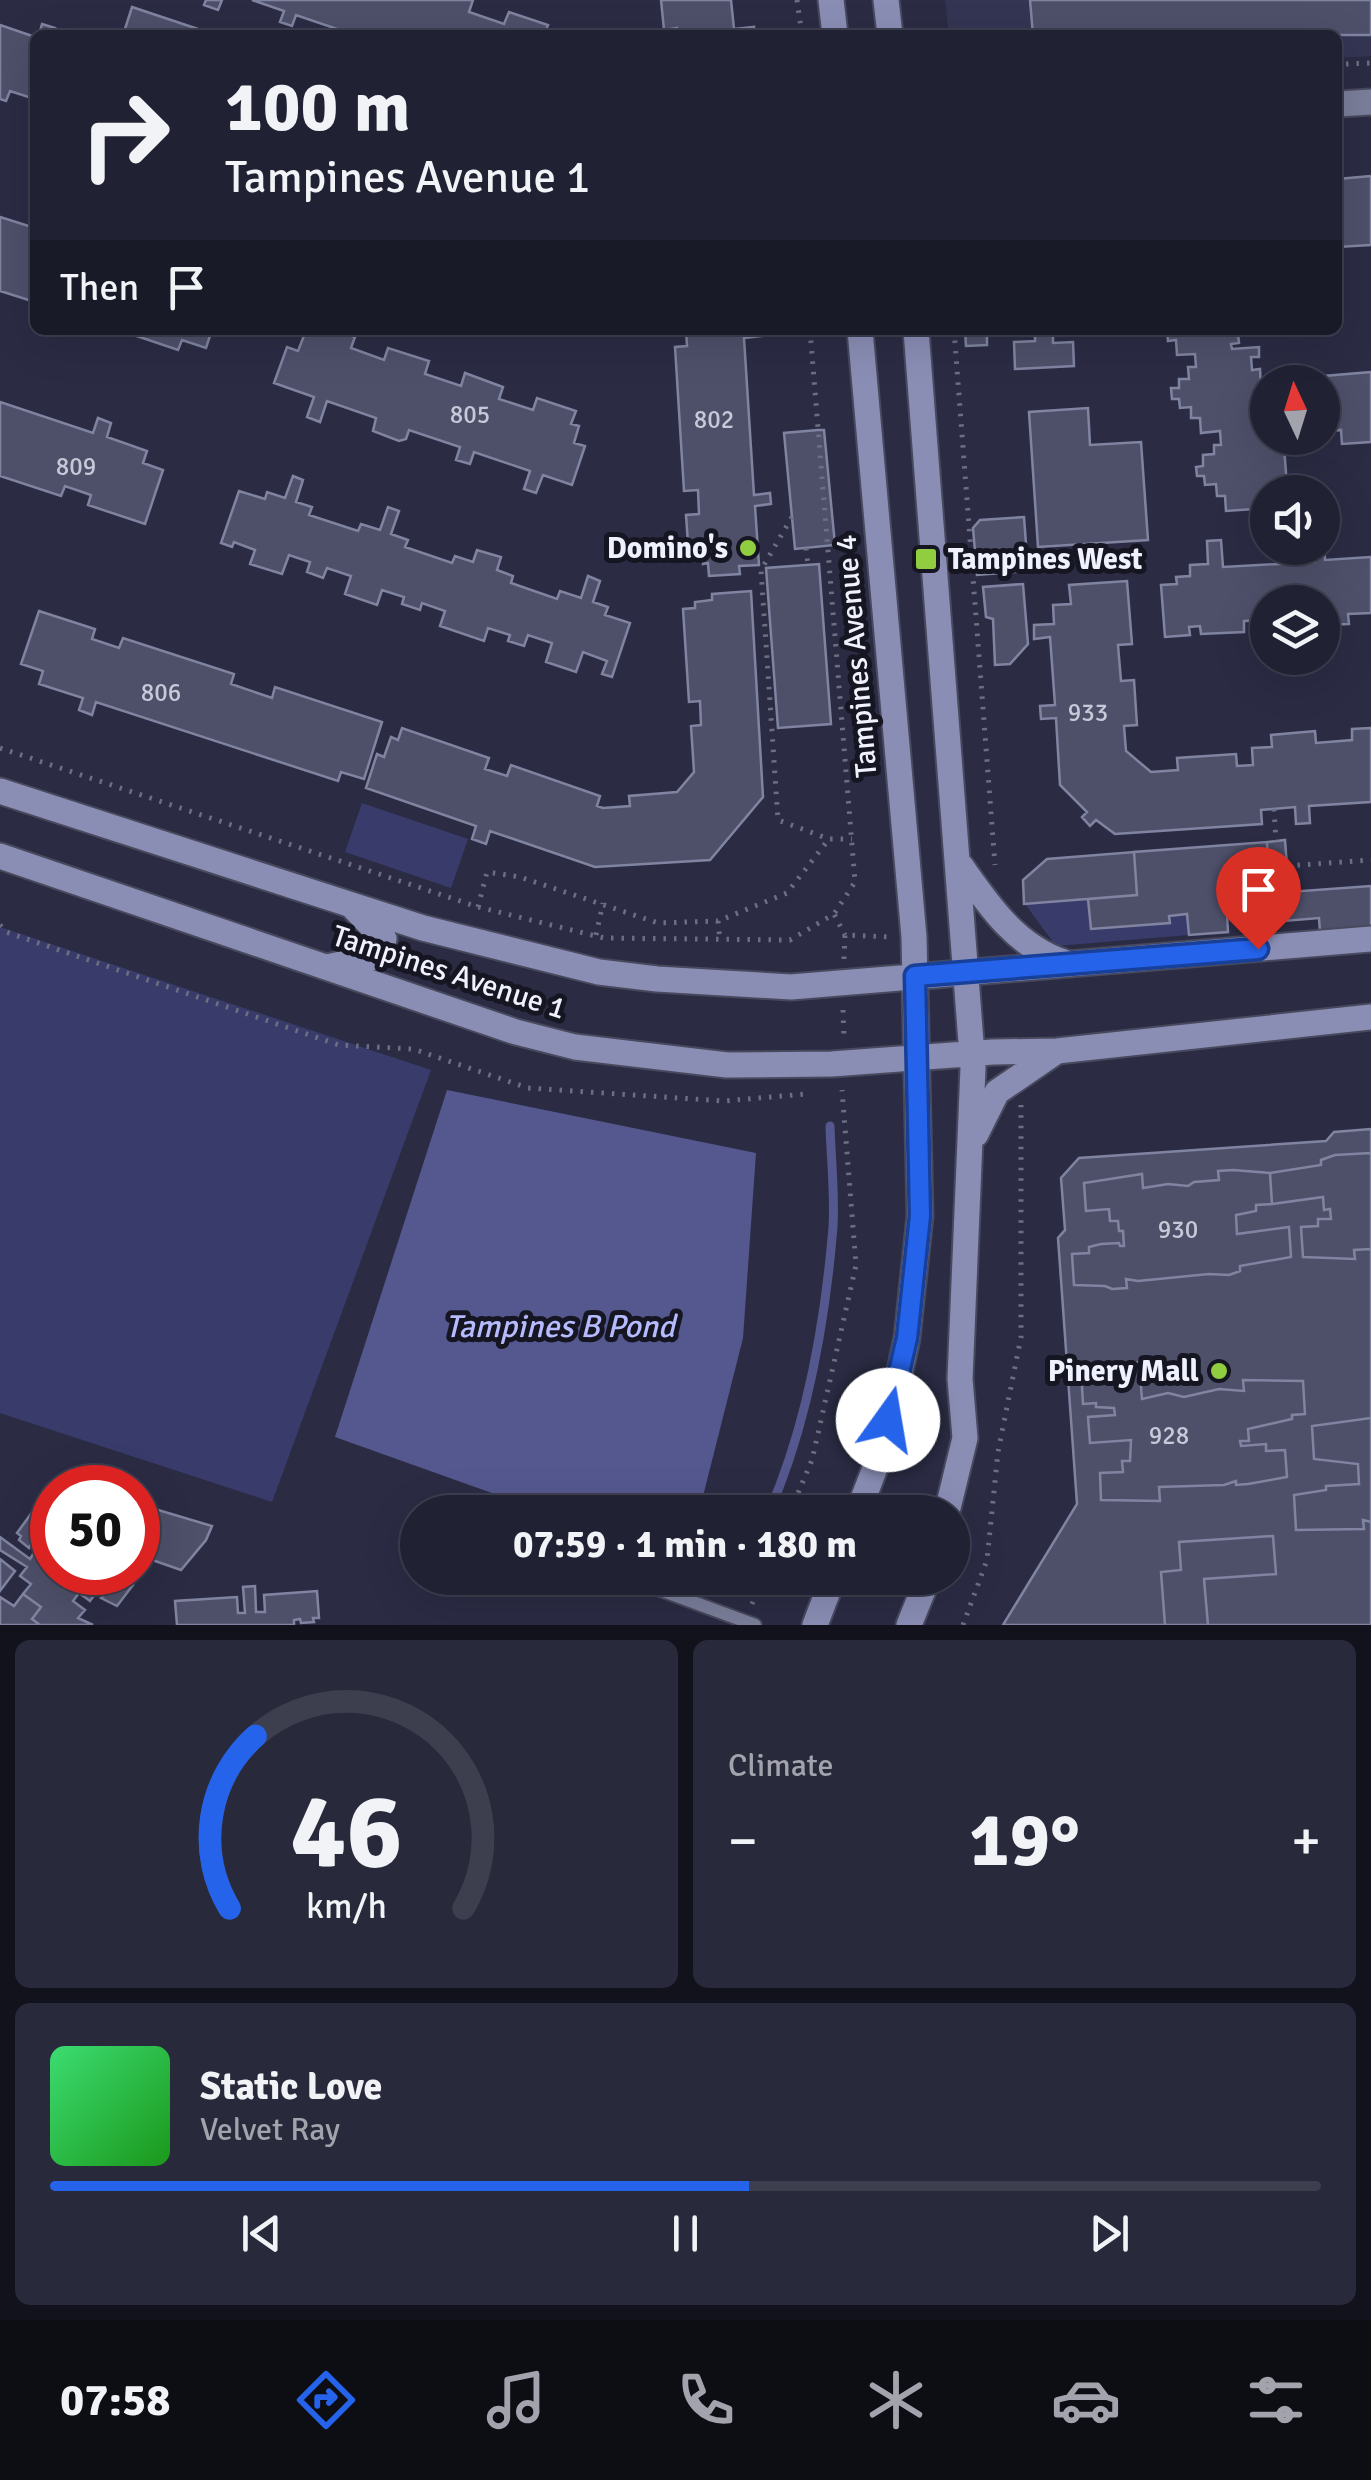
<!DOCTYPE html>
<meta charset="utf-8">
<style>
:root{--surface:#202133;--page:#28293b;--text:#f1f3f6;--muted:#a2a3ac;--line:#3d3e4e;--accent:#2563eb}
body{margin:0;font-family:Signika,sans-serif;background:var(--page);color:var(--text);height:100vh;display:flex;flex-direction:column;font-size:38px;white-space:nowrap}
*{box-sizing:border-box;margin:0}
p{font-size:32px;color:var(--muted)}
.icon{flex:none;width:55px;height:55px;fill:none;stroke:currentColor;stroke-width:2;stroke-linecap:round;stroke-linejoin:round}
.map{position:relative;height:1625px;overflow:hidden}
.details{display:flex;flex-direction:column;gap:15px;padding:15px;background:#12121c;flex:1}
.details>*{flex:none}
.guide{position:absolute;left:30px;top:30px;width:1312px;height:305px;border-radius:15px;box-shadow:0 10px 40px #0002,0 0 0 2px var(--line);background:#202133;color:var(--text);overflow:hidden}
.needle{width:65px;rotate:356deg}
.fabs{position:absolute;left:1250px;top:365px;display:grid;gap:20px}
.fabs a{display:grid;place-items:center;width:90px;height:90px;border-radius:50%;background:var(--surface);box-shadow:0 10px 40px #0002,0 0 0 2px var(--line);font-size:50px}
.speed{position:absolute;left:30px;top:1465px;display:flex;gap:20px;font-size:50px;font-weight:700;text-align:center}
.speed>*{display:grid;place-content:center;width:130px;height:130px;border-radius:50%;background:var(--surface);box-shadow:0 10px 40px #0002,0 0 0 2px var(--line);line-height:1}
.speed .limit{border:15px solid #d22;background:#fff;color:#111}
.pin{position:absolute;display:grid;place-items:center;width:85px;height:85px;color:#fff;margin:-102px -42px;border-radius:50% 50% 50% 0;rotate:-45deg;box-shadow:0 0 10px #0007}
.pin .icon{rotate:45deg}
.me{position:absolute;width:110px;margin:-55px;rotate:13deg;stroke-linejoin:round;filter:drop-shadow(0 0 8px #0008)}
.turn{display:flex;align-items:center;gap:35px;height:210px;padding:0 30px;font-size:45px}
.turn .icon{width:130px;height:130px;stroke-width:2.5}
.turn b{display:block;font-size:70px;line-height:85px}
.then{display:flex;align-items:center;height:95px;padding:0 30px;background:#0003;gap:20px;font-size:38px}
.big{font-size:75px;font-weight:700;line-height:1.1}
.details .card{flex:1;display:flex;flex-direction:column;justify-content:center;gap:15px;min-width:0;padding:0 35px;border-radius:15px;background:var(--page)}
.details .dial{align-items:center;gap:0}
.dial svg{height:260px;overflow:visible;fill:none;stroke:var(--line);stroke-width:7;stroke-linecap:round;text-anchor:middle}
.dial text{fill:var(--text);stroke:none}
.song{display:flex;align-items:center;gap:30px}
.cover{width:120px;height:120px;border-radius:15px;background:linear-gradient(135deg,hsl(140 70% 55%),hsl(120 70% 35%))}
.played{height:10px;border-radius:5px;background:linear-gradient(90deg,var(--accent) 55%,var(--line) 55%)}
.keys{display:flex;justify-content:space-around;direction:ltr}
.heat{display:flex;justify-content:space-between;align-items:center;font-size:55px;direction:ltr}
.details .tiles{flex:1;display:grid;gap:15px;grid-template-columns:1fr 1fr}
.card:last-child{grid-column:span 2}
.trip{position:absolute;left:400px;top:1495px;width:570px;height:100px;border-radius:50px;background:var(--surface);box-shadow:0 10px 40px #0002,0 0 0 2px var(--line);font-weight:700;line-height:100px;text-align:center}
.dock{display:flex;height:160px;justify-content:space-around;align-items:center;background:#0d0d14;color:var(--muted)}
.dock .icon{width:70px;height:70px}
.dock .selected{color:var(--accent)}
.dock b{font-size:45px;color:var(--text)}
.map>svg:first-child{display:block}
</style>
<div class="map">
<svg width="1371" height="1625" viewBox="0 0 1371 1625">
<rect width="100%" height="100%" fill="#2b2c44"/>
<path fill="#333553" d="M945 0H1371V56L1338 58V35H949Z"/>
<path fill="#393b6b" d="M362 803 468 839 451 888 345 852Z
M1088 899 1091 929 1169 923V916L1187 914 1189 935 1056 946 1025 904Z
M0 927 431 1070 272 1502 0 1413Z"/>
<path fill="#55588f" d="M447 1090 756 1153 743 1338 699 1512H545L335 1437Z"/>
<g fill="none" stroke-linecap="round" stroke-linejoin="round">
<path stroke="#55588f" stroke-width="9" d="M769 1512C808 1423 825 1324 833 1227 835 1194 831 1159 830 1126
M737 1588 741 1578"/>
</g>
<path fill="#4e506a" stroke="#8184a1" stroke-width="2.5" d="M206 0H222L218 10 204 5Z
M252 0H473L469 12 504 24 509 12 548 25 544 35H345L346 32 296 15 292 26 280 22 284 11Z
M661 0H731L734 29 754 27V35H677V28L664 30Z
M1030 0H1371V35H1033Z
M132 7 216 35H123Z
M42 24 55 28 52 35H39Z
M0 25 35 37V111L31 109 35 99 10 91 6 101 0 99Z
M1371 176V245L1338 247V179Z
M0 217 35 228V302L0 291Z
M119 330H212L206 348 182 340 178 350Z
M314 330H333L355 337 351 348 384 360 388 348 429 361 425 374 461 386 465 373 503 387 499 399 533 410 537 398 576 411 571 424 579 426 574 443 585 446 572 485 543 475 536 493 524 489 530 471 474 452 470 464 456 460 460 447 409 430 406 439 399 441 373 431 376 418 327 401 320 422 307 417 314 397 274 383 287 347 298 351 305 333 312 335Z
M686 330H761L762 336 744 338 754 495 770 493 771 504 755 506 759 565 739 566 740 574 709 576 708 563 703 564V557L689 558 686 515 699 514 698 490 684 491 675 347 687 346Z
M965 330H987V345L966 346Z
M1035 330H1071V333L1053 334V343L1073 342 1074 366 1015 369 1014 342 1035 341Z
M1155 330H1230L1231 335 1238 334 1239 343 1231 344 1232 349 1259 347V357H1251L1252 370 1260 369 1262 408H1255V411H1262L1263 422 1256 423V426H1268V438H1276V448L1284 447 1287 485H1278L1279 492H1268V508L1226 511 1225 496H1217L1216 484 1205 485 1204 476H1197L1196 467 1203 466V455L1214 454V445H1221L1220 431 1201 433 1200 418H1191V407L1180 408 1179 399H1172L1171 388H1179V379H1189L1188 367H1196L1195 354 1177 355 1176 340 1168 341 1167 330Z
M1371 372V442L1342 444 1341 430 1322 432V382H1313L1312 377Z
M0 402 93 433 98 418 111 423 107 437 147 451 143 463 163 470 145 524 88 505 91 495 65 486 61 496 0 476Z
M1088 408 1090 445 1141 442 1148 540 1038 547 1029 412Z
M818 430H824L835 545 795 549 784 433Z
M293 476 303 480 296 502 312 507 309 515 358 531 361 524 380 530 388 507 399 511 391 534 408 540 405 547 452 563 455 556 473 562 477 550 501 557 497 570 513 576 511 583 557 599 560 591 581 598 588 576 600 581 593 602 608 607 605 615 630 623 612 677 602 674 607 661 583 652 576 672 546 662 552 643 528 635 524 646 508 641 510 635 488 628 484 641 440 626 445 611 422 603 420 610 402 604 404 597 382 590 377 605 345 594 351 576 327 568 323 578 307 572 310 562 289 555 282 574 250 564 255 550 234 542 232 547 221 543 239 491 265 499 267 492 285 498Z
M1024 517 1028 571 977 575 973 528 980 520Z
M1324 537 1325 560 1371 557V613L1348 614 1349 624 1322 625V602H1268V620L1244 621V632L1201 634 1200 626 1189 627 1190 635 1165 637 1161 585 1177 584 1176 577 1190 576V565L1208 564 1207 541 1221 540 1223 567 1314 562 1313 548H1322Z
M819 564 831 724 778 728 766 568Z
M1127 581 1132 644 1118 645 1121 681 1134 680 1137 725 1124 726 1126 751 1151 772 1178 770 1177 758 1236 754 1237 766 1253 765 1252 748 1272 747 1271 735 1315 731 1316 743 1352 740V729L1371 728V802L1309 806 1310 823 1296 824 1295 807 1261 810 1262 824 1115 834 1096 820 1090 826 1082 817 1087 812 1060 785 1056 718 1041 719 1040 706 1055 705 1050 637 1034 639V625L1054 624 1053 605 1071 604 1069 585Z
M1023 584 1028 644 1010 664 995 665 993 619 986 617 983 587Z
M751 591 763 797 710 860 595 867 490 831 486 844 472 839 476 826 366 788 377 754 384 757 391 737 398 740 402 728 489 758 485 769 507 776 511 765 600 796 597 806 603 808 630 806 629 796 677 792 694 772 691 726 701 725 700 701 689 702 683 609 695 608V602L712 600V594Z
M39 611 95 629 92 639 119 648 123 638 234 674 231 684 272 698 275 687 382 722 364 779 341 772 338 781 96 702 92 715 79 710 83 698 39 684 43 671 21 664Z
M1285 840 1289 892 1371 886V928L1320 932 1319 918 1272 922 1267 842Z
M1267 842 1271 911 1227 914 1228 932 1189 935 1187 914 1169 916 1170 923 1091 929 1088 899 1137 895 1134 852Z
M1134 852 1137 895 1024 904 1023 880 1047 859Z
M1371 1129V1625H1003L1077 1504 1058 1238 1065 1230 1061 1178 1079 1158 1326 1141 1334 1132Z
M1371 1153V1249L1354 1250 1355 1259 1303 1257 1301 1227 1318 1226V1219H1331L1330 1209 1324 1210 1323 1197 1272 1204 1270 1173 1321 1165V1160L1335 1155Z
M1233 1170 1270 1173 1272 1204 1256 1205V1211L1236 1215 1237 1234 1289 1227 1291 1257 1240 1266V1271L1229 1275 1209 1274 1138 1281 1126 1279 1127 1288 1112 1289 1105 1286 1074 1285 1072 1254 1089 1253V1247L1101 1244 1119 1243 1120 1246H1124L1123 1231H1119L1118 1221H1110L1109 1209 1086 1211 1084 1183 1142 1174 1143 1188 1168 1184 1188 1186 1194 1182 1219 1180 1218 1171Z
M1139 1362 1142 1399 1168 1393 1184 1397 1219 1389 1244 1391 1243 1380 1303 1381 1305 1414 1292 1415V1419L1248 1429 1249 1441H1240L1241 1446 1266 1444V1451L1285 1450 1287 1477 1248 1484 1236 1485V1481L1224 1485 1159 1487 1160 1501 1101 1500 1100 1473 1123 1472 1122 1461H1130L1131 1440 1090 1443 1088 1417 1115 1415 1114 1408 1096 1407V1403L1083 1404 1081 1370Z
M1371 1418V1522L1363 1520 1364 1529 1296 1530 1294 1495 1326 1490V1486L1359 1484 1358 1464 1314 1459 1312 1426Z
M138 1504 212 1526 206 1540 181 1570 138 1555Z
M33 1511 52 1526V1572H116L133 1585 117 1606 101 1598 103 1596 97 1591 90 1601 79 1593 73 1601 85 1610 78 1618 93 1625H40L32 1619 41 1607 23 1594 31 1584 20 1576 27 1567 0 1550V1537L30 1559 37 1548 31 1544 29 1548 19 1540 21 1536 17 1533Z
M1273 1536 1276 1574 1204 1579 1208 1625H1165L1161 1572 1181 1570 1179 1542Z
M0 1559 15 1571 0 1591Z
M255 1586 256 1612H265L264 1595 317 1591 319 1618H313L314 1622 301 1623 300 1619 294 1620V1625H177L175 1601 237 1597 238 1613H245L243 1587Z
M23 1594 41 1607 32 1619 40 1625H0V1597L14 1606Z"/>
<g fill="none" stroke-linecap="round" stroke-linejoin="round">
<g stroke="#48495d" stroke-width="16">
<path id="service" d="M628 1578 755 1625"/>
</g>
<g stroke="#48495d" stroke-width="29">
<path id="minor" d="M1338 104 1371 102"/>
</g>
<g stroke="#48495d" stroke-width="29">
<path id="secondary" d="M831 0 835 35
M886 0 890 35
M916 330 973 1068 960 1379 965 1438 947 1512
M0 791 423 928 599 972 657 979 791 987 1371 939
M0 856 516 1032 575 1047 727 1065 832 1064 993 1052 1057 1051 1371 1017
M961 866C989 906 1016 946 1064 962
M327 967 379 956 384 939 354 908
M976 1134 997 1092 1057 1051
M858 1512 880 1455 897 1385 907 1338 920 1216 914 937 860 330
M815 1625 833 1578
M909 1625 928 1578"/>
</g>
<path stroke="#6c6e82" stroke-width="5" stroke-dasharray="2.5 8" stroke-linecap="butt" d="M797 0 802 35
M1346 64 1371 63
M810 330 855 882 834 914
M954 330 995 865
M792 517 761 570 778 820 829 839H852
M806 548 808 565
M0 748 478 907 604 938 790 940 834 914 845 935
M1274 809 1276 841
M1287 866 1371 860
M478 907 487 872 520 877 658 923 718 921 787 893 829 839
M718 921 720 941
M0 925 6 932 339 1045 413 1049 528 1088 724 1101 806 1094
M596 935 603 903
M844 959 845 935 890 937
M843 1010 844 1039
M790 1512 812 1460 856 1265 842 1090
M752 1604 763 1578
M963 1625 987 1560 998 1452 1021 1337V1105"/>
<use href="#service" stroke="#7b7e9a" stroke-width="12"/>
<use href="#minor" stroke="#7b7e9a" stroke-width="25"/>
<use href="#secondary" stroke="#8a8eb5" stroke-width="25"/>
</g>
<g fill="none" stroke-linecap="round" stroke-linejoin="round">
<g stroke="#184099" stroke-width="25">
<path id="route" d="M888 1420 907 1338 920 1216 915 976 1258 949"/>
</g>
<use href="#route" stroke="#2563eb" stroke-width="18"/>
</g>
<g fill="#90cd41" stroke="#151621" stroke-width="4">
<circle cx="748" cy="548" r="10"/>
<rect x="914" y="547" width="24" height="24" rx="5"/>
<circle cx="1219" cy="1371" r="10"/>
</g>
<g text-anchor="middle" stroke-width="10" stroke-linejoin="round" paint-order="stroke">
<g font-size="25" fill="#c7c9d9">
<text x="470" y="423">805</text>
<text x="714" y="428">802</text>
<text x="76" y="475">809</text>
<text x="161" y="701">806</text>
<text x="1088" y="721">933</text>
<text x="1178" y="1238">930</text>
<text x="1169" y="1444">928</text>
</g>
<g font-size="30" font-weight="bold" fill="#eff1fe" stroke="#151621" text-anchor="end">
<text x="728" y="558">Domino's</text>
<text x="948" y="569" text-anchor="start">Tampines West</text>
<text x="1199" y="1381">Pinery Mall</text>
</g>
<g font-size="30" fill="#eff1fe" stroke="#151621">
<text transform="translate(856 656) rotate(-95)" y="10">Tampines Avenue 4</text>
<text transform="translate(449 972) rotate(18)" y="10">Tampines Avenue 1</text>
</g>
<g font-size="32" font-style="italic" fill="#b5bbfe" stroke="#151621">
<text x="560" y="1337">Tampines B Pond</text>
</g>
</g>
</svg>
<div class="fabs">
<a><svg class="needle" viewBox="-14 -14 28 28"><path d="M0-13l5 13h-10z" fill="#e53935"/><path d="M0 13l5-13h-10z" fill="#a2a3ac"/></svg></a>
<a><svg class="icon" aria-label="sound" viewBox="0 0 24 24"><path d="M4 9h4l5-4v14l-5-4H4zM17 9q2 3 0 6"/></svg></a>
<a><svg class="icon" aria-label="layers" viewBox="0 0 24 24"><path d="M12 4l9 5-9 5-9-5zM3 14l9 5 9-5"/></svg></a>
</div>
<div class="speed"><div class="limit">50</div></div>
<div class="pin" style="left:1258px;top:949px;background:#d93025"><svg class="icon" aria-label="arrive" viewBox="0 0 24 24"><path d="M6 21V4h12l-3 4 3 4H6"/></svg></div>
<svg class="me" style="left:888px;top:1420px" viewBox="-20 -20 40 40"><circle r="19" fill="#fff"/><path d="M0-13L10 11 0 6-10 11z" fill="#2563eb"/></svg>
<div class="trip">07:59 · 1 min · 180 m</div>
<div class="guide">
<div class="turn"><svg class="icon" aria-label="right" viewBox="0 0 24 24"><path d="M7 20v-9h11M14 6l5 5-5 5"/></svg><div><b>100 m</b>Tampines Avenue 1</div></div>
<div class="then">Then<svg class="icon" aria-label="arrive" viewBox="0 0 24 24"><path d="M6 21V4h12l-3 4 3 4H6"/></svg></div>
</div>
</div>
<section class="details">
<div class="tiles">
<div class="card dial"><svg viewBox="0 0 100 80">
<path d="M14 69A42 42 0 1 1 86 69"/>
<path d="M14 69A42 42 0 0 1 22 16" stroke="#2563eb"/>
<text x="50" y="56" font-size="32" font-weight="700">46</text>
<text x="50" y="72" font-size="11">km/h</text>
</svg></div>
<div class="card"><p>Climate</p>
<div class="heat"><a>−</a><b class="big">19°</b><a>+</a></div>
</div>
<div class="card">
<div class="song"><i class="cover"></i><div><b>Static Love</b><p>Velvet Ray</p></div></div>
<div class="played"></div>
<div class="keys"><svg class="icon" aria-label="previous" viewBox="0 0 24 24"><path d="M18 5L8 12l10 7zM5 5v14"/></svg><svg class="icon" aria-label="pause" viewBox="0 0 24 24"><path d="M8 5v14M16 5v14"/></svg><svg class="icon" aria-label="next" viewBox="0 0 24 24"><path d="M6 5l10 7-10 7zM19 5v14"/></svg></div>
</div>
</div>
</section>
<nav class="dock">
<b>07:58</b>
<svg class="icon selected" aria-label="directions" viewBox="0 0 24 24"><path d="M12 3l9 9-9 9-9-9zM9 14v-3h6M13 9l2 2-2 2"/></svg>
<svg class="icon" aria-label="music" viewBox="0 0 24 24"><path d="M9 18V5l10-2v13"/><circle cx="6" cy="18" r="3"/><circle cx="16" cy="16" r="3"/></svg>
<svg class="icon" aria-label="phone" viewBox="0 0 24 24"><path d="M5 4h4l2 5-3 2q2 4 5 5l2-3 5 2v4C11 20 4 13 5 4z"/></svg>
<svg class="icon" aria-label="climate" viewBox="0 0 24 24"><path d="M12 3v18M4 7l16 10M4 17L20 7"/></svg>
<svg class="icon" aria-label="car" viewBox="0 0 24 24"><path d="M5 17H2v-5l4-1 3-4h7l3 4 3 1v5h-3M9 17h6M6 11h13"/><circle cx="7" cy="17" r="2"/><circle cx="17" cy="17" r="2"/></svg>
<svg class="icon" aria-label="filters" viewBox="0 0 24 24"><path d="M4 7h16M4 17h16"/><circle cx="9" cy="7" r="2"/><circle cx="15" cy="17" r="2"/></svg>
</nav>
